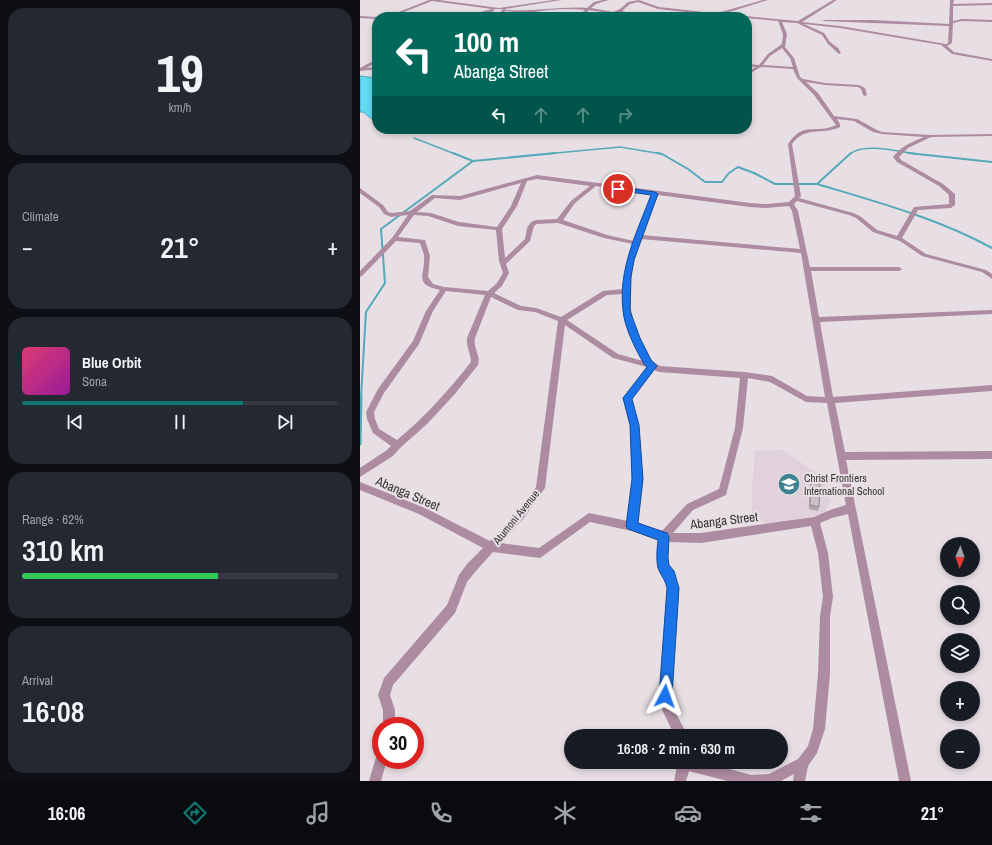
<!DOCTYPE html>
<meta charset="utf-8">
<style>
:root{--surface:#171b24;--page:#242831;--text:#f1f3f6;--muted:#9ea1a6;--line:#363941;--accent:#0f766e}
body{margin:0;font-family:"Archivo Narrow",sans-serif;background:var(--page);color:var(--text);height:100vh;display:flex;flex-direction:column;font-size:15px;white-space:nowrap}
*{box-sizing:border-box;margin:0}
p{font-size:13px;color:var(--muted)}
.icon{flex:none;width:22px;height:22px;fill:none;stroke:currentColor;stroke-width:2;stroke-linecap:round;stroke-linejoin:round}
.map{position:relative;flex:1;overflow:hidden}
.sheet{display:flex;flex-direction:column;gap:8px;padding:8px;background:#0d0f14;width:360px}
.sheet>*{flex:none}
.hud{position:absolute;left:12px;top:12px;width:380px;height:122px;border-radius:16px;box-shadow:0 2px 6px #0003;background:#00695c;color:#fff;overflow:hidden}
.needle{width:26px;rotate:182deg}
.fabs{position:absolute;left:580px;top:537px;display:grid;gap:8px}
.fabs a{display:grid;place-items:center;width:40px;height:40px;border-radius:50%;background:var(--surface);box-shadow:0 2px 6px #0003;font-size:20px}
.speed{position:absolute;left:12px;top:717px;display:flex;gap:8px;font-size:20px;font-weight:700;text-align:center}
.speed>*{display:grid;place-content:center;width:52px;height:52px;border-radius:50%;background:var(--surface);box-shadow:0 2px 6px #0003;line-height:1}
.speed .limit{border:6px solid #d22;background:#fff;color:#111}
.pin{position:absolute;display:grid;place-items:center;width:34px;height:34px;color:#fff;margin:-17px;border:2px solid #fff;border-radius:50%;box-shadow:0 1px 4px #0007}
.me{position:absolute;width:44px;margin:-22px;rotate:4deg;stroke-linejoin:round;filter:drop-shadow(0 0 3px #0008)}
.turn{display:flex;align-items:center;gap:14px;height:84px;padding:0 16px;font-size:18px}
.turn .icon{width:52px;height:52px;stroke-width:2.5}
.turn b{display:block;font-size:28px;line-height:34px}
.lanes{display:flex;align-items:center;height:38px;padding:0 16px;background:#0003;justify-content:center;gap:20px;direction:ltr}
.lanes .off{opacity:.35}
.big{font-size:30px;font-weight:600;line-height:1.1}
.sheet .tile{flex:1;display:flex;flex-direction:column;justify-content:center;gap:6px;min-width:0;padding:0 14px;border-radius:16px;background:var(--page)}
.sheet .dial{align-items:center;gap:0}
.dial b{font-size:52px;line-height:1}
.song{display:flex;align-items:center;gap:12px}
.cover{width:48px;height:48px;border-radius:6px;background:linear-gradient(135deg,hsl(340 70% 55%),hsl(300 70% 35%))}
.played{height:4px;border-radius:2px;background:linear-gradient(90deg,var(--accent) 70%,var(--line) 70%)}
.keys{display:flex;justify-content:space-around;direction:ltr}
.heat{display:flex;justify-content:space-between;align-items:center;font-size:22px;direction:ltr}
.charge{height:6px;border-radius:3px;background:linear-gradient(90deg,#34c759 62%,var(--line) 0)}
.trip{position:absolute;left:204px;top:729px;width:224px;height:40px;border-radius:20px;background:var(--surface);box-shadow:0 2px 6px #0003;font-weight:600;line-height:40px;text-align:center}
.dock{display:flex;height:64px;justify-content:space-around;align-items:center;background:#090b0e;color:var(--muted)}
.dock .icon{width:28px;height:28px}
.dock .selected{color:var(--accent)}
.dock b{font-size:18px;color:var(--text)}
main{display:flex;flex:1;min-height:0}
.map>svg:first-child{display:block}
</style>
<main>
<section class="sheet">
<div class="tile dial"><b>19</b><p>km/h</p></div>
<div class="tile"><p>Climate</p>
<div class="heat"><a>−</a><b class="big">21°</b><a>+</a></div>
</div>
<div class="tile">
<div class="song"><i class="cover"></i><div><b>Blue Orbit</b><p>Sona</p></div></div>
<div class="played"></div>
<div class="keys"><svg class="icon" aria-label="previous" viewBox="0 0 24 24"><path d="M18 5L8 12l10 7zM5 5v14"/></svg><svg class="icon" aria-label="pause" viewBox="0 0 24 24"><path d="M8 5v14M16 5v14"/></svg><svg class="icon" aria-label="next" viewBox="0 0 24 24"><path d="M6 5l10 7-10 7zM19 5v14"/></svg></div>
</div>
<div class="tile"><p>Range · 62%</p><b class="big">310 km</b><div class="charge"></div></div>
<div class="tile"><p>Arrival</p><b class="big">16:08</b></div>
</section>
<div class="map">
<svg width="632" height="781" viewBox="0 0 632 781">
<rect width="100%" height="100%" fill="#e7dfe4"/>
<path fill="#e0d1da" d="M423 450 463 478 471 501 464 514 408 525 392 516V489L395 451Z"/>
<path fill="#62dbf2" stroke="#55a9ba" d="M0 76 17 78V123L3 112H0Z"/>
<g fill="none" stroke-linecap="round" stroke-linejoin="round">
<path stroke="#55a9ba" stroke-width="1.5" d="M54 138 95 154
M185 154 260 147 302 154
M490 154C503 142 540 152 557 154"/>
<path stroke="#55a9ba" stroke-width="2" d="M93 153 113 161 196 153
M297 153 302 154 328 169 345 182H362L369 173 378 167 394 173 415 184H457L491 153
M548 153 632 162
M457 184C517 202 577 218 632 248
M1 397 6 312 25 283 21 229 113 161"/>
<path stroke="#55a9ba" stroke-width="3" d="M0 444 1 396"/>
<path fill="#ad8ba0" fill-rule="evenodd" d="M69 0H79L139 8 193 0H201L145 9 146 10 140 17H136L143 9H134V11L115 17H110L120 12 132 9 72 1 31 17H26Z
M243 0H249L236 4 231 8 253 12 260 9 268 2 279 0 299 7 361 14V12L403 0H408L363 14 438 21 473 0H477L442 22 480 26 586 44 588 43 589 26 462 21 464 20H513L589 24 590 0H594L593 4 632 3V5L593 6V21L602 19 632 20V22L602 21 593 23 592 43 587 46 594 52 632 59V61L592 54 581 45 480 28 444 24 464 33 470 42 478 48 481 53 479 54 468 44 462 35 437 23 422 22 427 34 425 47 434 58 440 77 443 79 465 83 499 85 505 88 507 95 505 96 503 95 501 89 498 87 465 85 446 82 458 93 474 116 497 119 517 130 522 132 570 135 632 134V136L571 137 548 148 539 157 541 160 583 184 595 194V205L591 208 558 210 542 238 566 254 626 270 632 274V279L622 272 562 256 540 241 513 232 496 218 489 215 437 201 434 204 438 211 450 267H539L542 269 539 271H451L459 317 632 310V314L460 322 473 397 632 385V391L475 403 485 452 632 451V459L486 460 551 781H539L488 514 472 518 460 523 468 553 473 597 470 616V674L465 729 457 753 448 766 445 781H433L434 774 421 781H367L329 771 326 781H314L318 762H344L391 775 409 774 438 759 448 746 453 729 458 674 460 616 463 597 458 553 451 526 341 543 308 542 307 557 309 566 315 575 318 589 311 696 314 710 328 736H315L303 712 299 696 308 589 305 577 299 568 297 557 298 540 272 531 230 522 180 558 133 552 115 572 107 582 95 613 33 685 30 695 35 710V726H23V710L18 695 24 678 87 605 99 575 107 564 123 548 59 514 0 490V482L65 508 130 541 158 512 176 487 198 321 175 312 158 310 131 297 115 338C113 348 121 356 118 365L94 395 67 424 40 448 33 456 0 477V468L27 450 31 446 13 433 7 419 6 412 18 389 53 341 66 311 80 290C52 284 66 275 64 255 63 251 61 247 60 243L36 241 2 276 0 277V271L32 238 48 215 31 217 24 214 19 207 0 193V188L23 205 28 212 32 213 50 211 72 195 100 196 177 175 390 203 406 204 429 202 435 196 428 144C444 120 455 135 476 125L454 95 437 78 433 69 401 67 387 75V72L396 67 387 66V64L399 65 408 54 422 44 423 34 418 21 387 18V17H374L298 9 278 2 270 4 262 11 269 13V17H265L266 15C254 11 253 17 242 17L250 13 229 10 221 17H217L225 10C208 8 191 9 174 12L197 17 145 11 147 10C174 12 200 6 227 8L234 2ZM422 48 430 58 433 67 403 65 410 56ZM477 119 494 121 513 132 522 134 564 137C552 142 541 146 533 157L537 162 579 186 589 195V204L554 207 537 236 517 230 500 216 493 213 439 198 441 196 432 144C446 125 461 136 480 127V124ZM177 179 230 186 211 201 197 219 176 220 171 222 167 228 165 239 145 258 142 229 157 206 167 181ZM161 183 151 206 137 227 99 222 71 213 57 212 75 198 100 200ZM236 186 292 194 274 241 247 235 203 220 215 203ZM298 195 390 207 406 208 429 206 432 211 440 249 282 235ZM54 215 68 216 98 226 136 230 139 261 143 273 137 283 128 291 84 287 73 284 68 277 70 256 65 240 38 237ZM198 223 244 238 273 244 266 268 263 289 243 291 201 317 176 308 161 306 134 293 142 286 149 273 146 264 170 241 174 226 177 224ZM281 239 441 253 465 397 447 396 412 376 384 372 300 366C290 361 284 350 280 340 265 303 268 276 281 239ZM86 291 125 295 107 338C106 347 111 354 111 362 87 392 66 416 37 440L19 429 15 419 14 412 24 393 59 344 73 311ZM263 294C263 318 271 340 283 361L258 354 207 320 247 295ZM205 325 253 358 287 367 263 398 270 425 272 479 268 521 229 513 179 548 141 543 164 518 185 488ZM294 370 299 372 380 378 375 428 359 489 327 504 301 532 277 523 282 479 278 425 271 399ZM388 378 410 382 446 402 467 403 486 505 470 510 454 517 341 533H313L333 510 366 495 383 428Z
M0 16 17 17V19L0 18Z
M17 59V62L6 68 17 67V69L0 71V68Z
M21 752V760H27L21 781H9L17 754Z"/>
</g>
<path fill="#aea7aa" d="M451 483 459 507 458 511 449 509 450 487Z"/>
<path fill="#cac2c6" stroke="#8d888b" d="M451 483 460 484 459 507 450 505Z"/>
<path fill="#1a73e8" stroke="#114b97" d="M258 187 295 192 298 194 274 260 271 277 270 311 280 338 291 360 297 366 272 399 279 425 283 479 278 523 307 533 309 537 308 558 309 565 314 571 319 588 312 696 310 701 305 703 300 701 299 696 307 588C305 579 301 576 298 568 296 559 297 549 298 540L268 529 266 526 272 479 270 425 263 398 287 367 284 364C276 350 264 327 263 310 258 269 277 232 291 195L256 190 255 189Z"/>
<defs>
<g id="school-disc" transform="scale(1.15)"><circle r="9.5" fill="#3e8391" stroke="#e7dfe4"/><path d="M0-5L7-2L0 1L-7-2ZM-4 1L0 2.5L4 1V4Q0 6-4 4Z" fill="#fff"/></g>
</defs>
<g fill-rule="evenodd">
<use href="#school-disc" x="429" y="484"/>
</g>
<g text-anchor="middle" stroke-width="4" stroke-linejoin="round" paint-order="stroke">
<g font-size="11" fill="#373436" stroke="#e7dfe4" text-anchor="start">
<text x="444" y="482">Christ Frontiers<tspan x="444" dy="13">International School</tspan></text>
</g>
<g font-size="11" fill="#373436" stroke="#e7dfe4">
<text transform="translate(156 517) rotate(-51)" y="4">Atumoni Avenue</text>
</g>
<g font-size="13" fill="#373436" stroke="#e7dfe4">
<text transform="translate(48 493) rotate(23)" y="5">Abanga Street</text>
<text transform="translate(364 520) rotate(-7)" y="5">Abanga Street</text>
</g>
</g>
</svg>
<div class="fabs">
<a><svg class="needle" viewBox="-14 -14 28 28"><path d="M0-13l5 13h-10z" fill="#e53935"/><path d="M0 13l5-13h-10z" fill="#9ea1a6"/></svg></a>
<a><svg class="icon" aria-label="search" viewBox="0 0 24 24"><circle cx="10" cy="10" r="6"/><path d="M15 15l6 6"/></svg></a>
<a><svg class="icon" aria-label="layers" viewBox="0 0 24 24"><path d="M12 4l9 5-9 5-9-5zM3 14l9 5 9-5"/></svg></a>
<a>+</a>
<a>−</a>
</div>
<div class="speed"><div class="limit">30</div></div>
<div class="pin" style="left:258px;top:189px;background:#d93025"><svg class="icon" aria-label="arrive" viewBox="0 0 24 24"><path d="M6 21V4h12l-3 4 3 4H6"/></svg></div>
<svg class="me" style="left:305px;top:696px" viewBox="-20 -20 40 40"><path d="M0-17L14 15 0 8-14 15z" fill="#1a73e8" stroke="#fff" stroke-width="4"/></svg>
<div class="trip">16:08 · 2 min · 630 m</div>
<div class="hud">
<div class="turn"><svg class="icon" aria-label="left" viewBox="0 0 24 24"><path d="M17 20v-9H6M10 6l-5 5 5 5"/></svg><div><b>100 m</b>Abanga Street</div></div>
<div class="lanes"><svg class="icon" aria-label="left" viewBox="0 0 24 24"><path d="M17 20v-9H6M10 6l-5 5 5 5"/></svg><svg class="icon off" aria-label="ahead" viewBox="0 0 24 24"><path d="M12 20V5M6 11l6-6 6 6"/></svg><svg class="icon off" aria-label="ahead" viewBox="0 0 24 24"><path d="M12 20V5M6 11l6-6 6 6"/></svg><svg class="icon off" aria-label="right" viewBox="0 0 24 24"><path d="M7 20v-9h11M14 6l5 5-5 5"/></svg></div>
</div>
</div>
</main>
<nav class="dock">
<b>16:06</b>
<svg class="icon selected" aria-label="directions" viewBox="0 0 24 24"><path d="M12 3l9 9-9 9-9-9zM9 14v-3h6M13 9l2 2-2 2"/></svg>
<svg class="icon" aria-label="music" viewBox="0 0 24 24"><path d="M9 18V5l10-2v13"/><circle cx="6" cy="18" r="3"/><circle cx="16" cy="16" r="3"/></svg>
<svg class="icon" aria-label="phone" viewBox="0 0 24 24"><path d="M5 4h4l2 5-3 2q2 4 5 5l2-3 5 2v4C11 20 4 13 5 4z"/></svg>
<svg class="icon" aria-label="climate" viewBox="0 0 24 24"><path d="M12 3v18M4 7l16 10M4 17L20 7"/></svg>
<svg class="icon" aria-label="car" viewBox="0 0 24 24"><path d="M5 17H2v-5l4-1 3-4h7l3 4 3 1v5h-3M9 17h6M6 11h13"/><circle cx="7" cy="17" r="2"/><circle cx="17" cy="17" r="2"/></svg>
<svg class="icon" aria-label="filters" viewBox="0 0 24 24"><path d="M4 7h16M4 17h16"/><circle cx="9" cy="7" r="2"/><circle cx="15" cy="17" r="2"/></svg>
<b>21°</b>
</nav>
